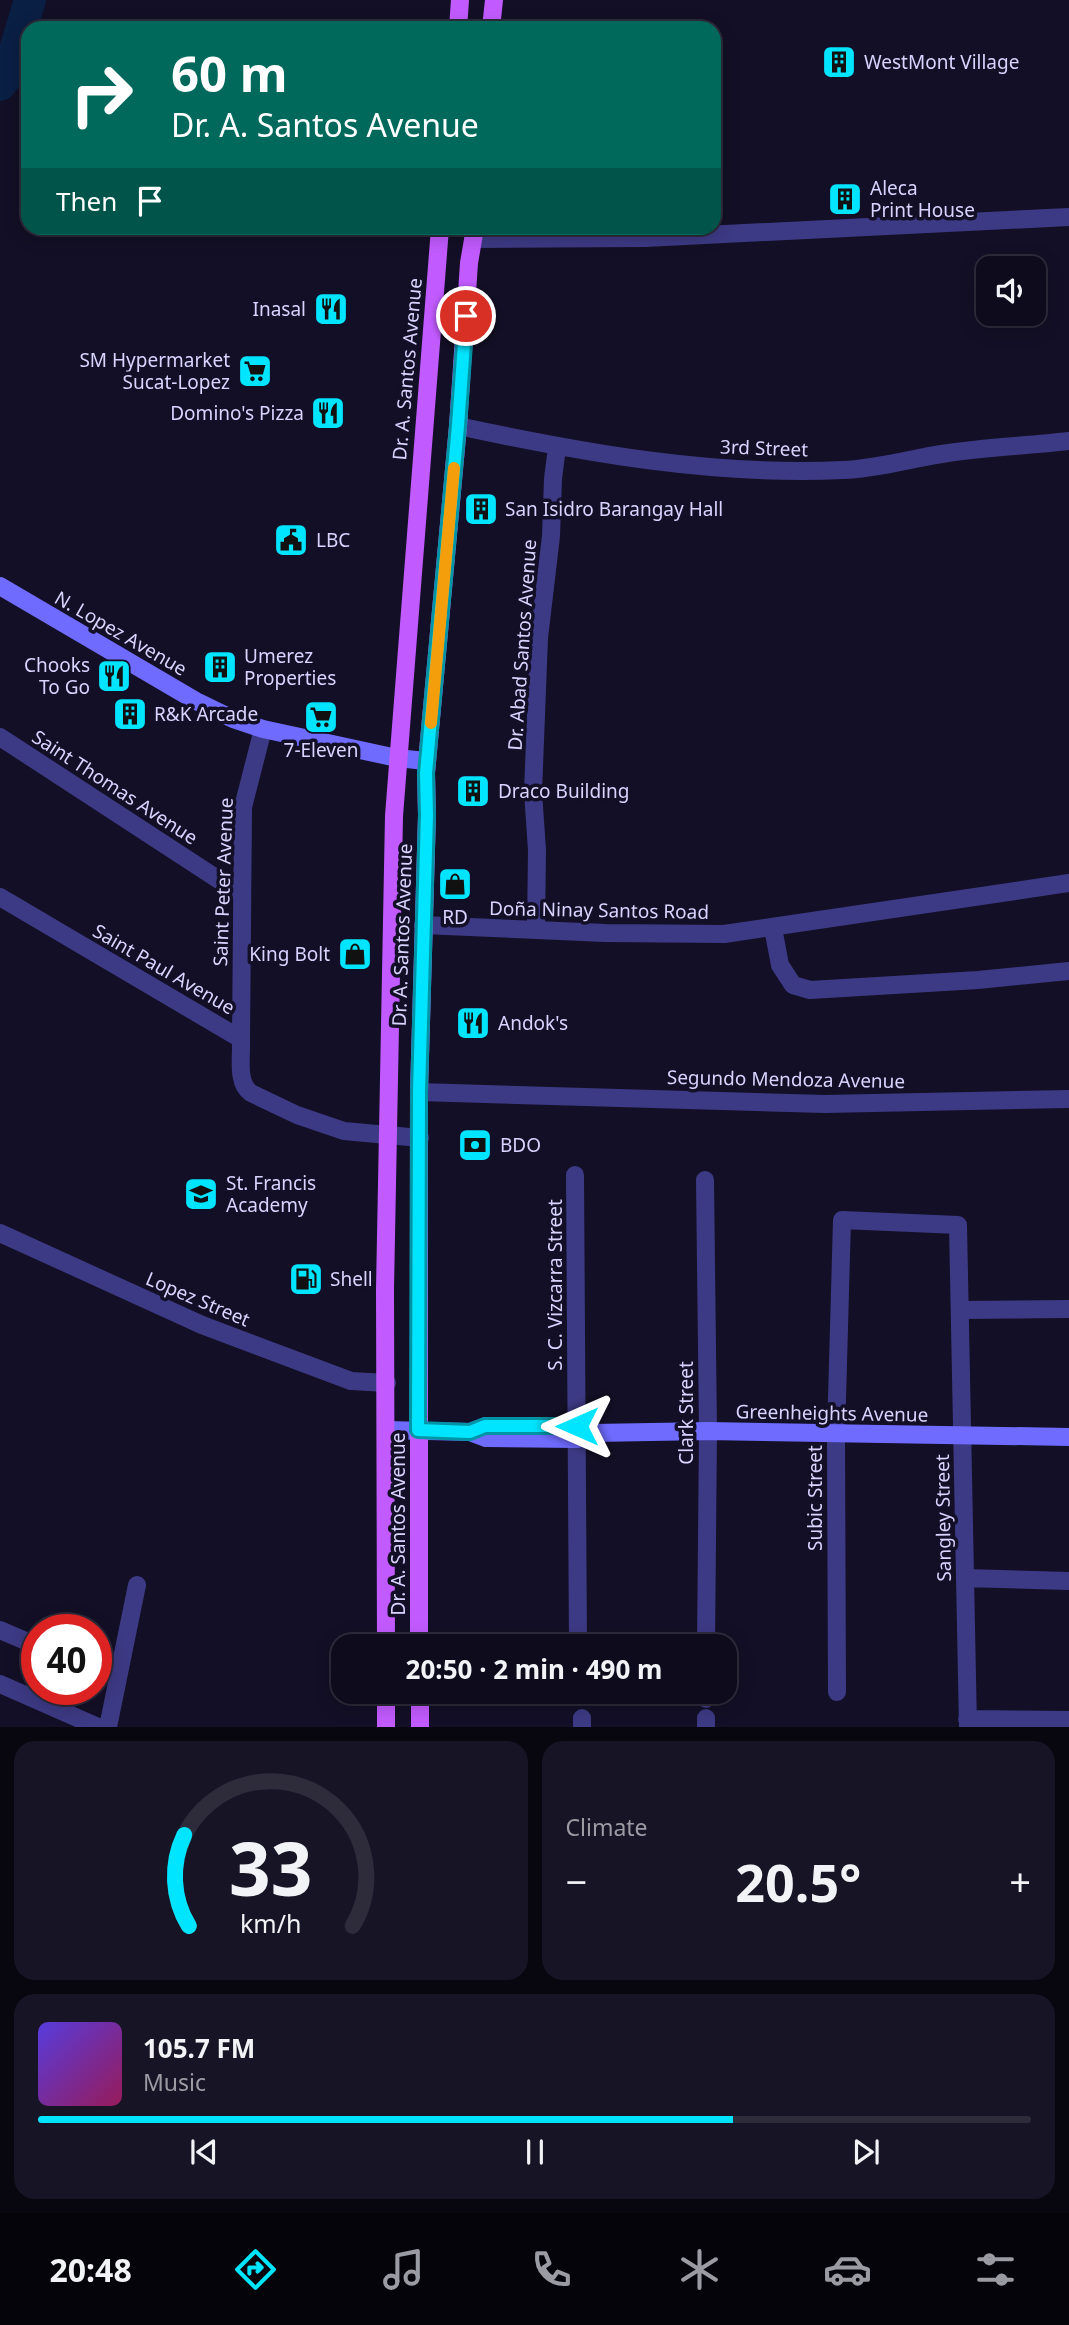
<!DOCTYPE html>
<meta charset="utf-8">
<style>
:root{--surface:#0e0b1c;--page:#171425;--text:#f1f3f6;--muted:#9b9ba3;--line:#2e2b3b;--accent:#00e5ff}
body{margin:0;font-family:"Noto Sans",sans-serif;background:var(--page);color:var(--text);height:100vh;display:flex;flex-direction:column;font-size:26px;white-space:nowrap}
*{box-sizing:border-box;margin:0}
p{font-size:23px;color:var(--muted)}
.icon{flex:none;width:38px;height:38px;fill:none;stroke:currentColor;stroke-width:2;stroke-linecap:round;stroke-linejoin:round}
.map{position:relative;height:1727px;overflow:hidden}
.side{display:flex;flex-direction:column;gap:14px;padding:14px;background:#08060f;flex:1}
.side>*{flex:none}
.top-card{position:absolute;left:21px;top:21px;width:700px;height:214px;border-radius:21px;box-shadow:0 4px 18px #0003,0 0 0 2px var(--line);background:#00695c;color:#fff;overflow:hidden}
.buttons{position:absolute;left:976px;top:256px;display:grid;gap:14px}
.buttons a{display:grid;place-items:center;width:70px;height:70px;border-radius:14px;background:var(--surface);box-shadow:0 4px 18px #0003,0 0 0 2px var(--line);font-size:35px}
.speed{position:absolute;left:21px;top:1614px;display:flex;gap:14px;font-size:35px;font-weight:700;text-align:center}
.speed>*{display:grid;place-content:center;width:91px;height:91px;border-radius:50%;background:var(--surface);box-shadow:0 4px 18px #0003,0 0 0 2px var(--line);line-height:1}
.speed .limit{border:10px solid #d22;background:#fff;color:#111}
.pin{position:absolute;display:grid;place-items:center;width:60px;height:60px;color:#fff;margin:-30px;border:4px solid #fff;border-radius:50%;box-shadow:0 2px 7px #0007}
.me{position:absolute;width:77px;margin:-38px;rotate:270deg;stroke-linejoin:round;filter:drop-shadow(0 0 5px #0008)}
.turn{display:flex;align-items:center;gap:24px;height:147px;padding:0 35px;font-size:32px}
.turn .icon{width:91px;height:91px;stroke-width:2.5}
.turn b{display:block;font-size:49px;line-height:60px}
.then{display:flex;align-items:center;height:66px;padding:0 35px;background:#0003;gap:14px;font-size:26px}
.big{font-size:52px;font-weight:700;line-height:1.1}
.side .widget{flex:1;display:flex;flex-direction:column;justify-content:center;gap:10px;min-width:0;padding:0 24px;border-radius:21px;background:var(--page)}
.side .dial{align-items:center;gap:0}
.dial svg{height:182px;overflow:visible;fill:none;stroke:var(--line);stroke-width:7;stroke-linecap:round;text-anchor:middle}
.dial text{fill:var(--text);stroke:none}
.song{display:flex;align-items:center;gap:21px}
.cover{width:84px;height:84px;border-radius:10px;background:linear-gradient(135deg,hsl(250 70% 55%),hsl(330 70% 35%))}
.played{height:7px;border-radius:4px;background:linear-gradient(90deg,var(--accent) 70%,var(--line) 70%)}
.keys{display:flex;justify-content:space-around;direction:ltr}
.heat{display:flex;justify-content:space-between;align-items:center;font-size:38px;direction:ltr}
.side .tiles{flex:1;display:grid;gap:14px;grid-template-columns:1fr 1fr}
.widget:last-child{grid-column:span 2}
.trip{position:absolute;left:331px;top:1634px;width:406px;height:70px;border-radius:21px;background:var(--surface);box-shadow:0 4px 18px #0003,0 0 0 2px var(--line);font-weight:700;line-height:70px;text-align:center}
.tabs{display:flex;height:112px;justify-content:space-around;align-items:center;background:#06040b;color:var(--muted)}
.tabs .icon{width:49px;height:49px}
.tabs .current{color:var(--accent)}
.tabs b{font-size:32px;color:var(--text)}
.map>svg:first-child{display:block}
</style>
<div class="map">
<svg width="1069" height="1727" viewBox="0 0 1069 1727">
<rect width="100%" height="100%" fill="#130f26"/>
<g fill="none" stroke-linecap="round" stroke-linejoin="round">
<path stroke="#0a1f44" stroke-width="32" d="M0 85 7 76 30 0"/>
<path stroke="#3d3a85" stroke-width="18" d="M474 239 645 238 1069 217
M458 426C585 453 712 476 843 470 876 469 909 459 942 454 984 447 1027 446 1069 441
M0 737 242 895
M0 897 241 1039C242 1055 236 1083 251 1093L297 1115 344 1131 420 1138
M423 925 605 933 724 934 1069 883
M773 928 780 965 793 985 810 990 978 980 1069 971
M536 930 537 850 533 792 539 638 551 536 553 479 557 447
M241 1039 243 807 263 729
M419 1092 825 1104 1069 1099
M575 1175 578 1647
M705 1180 708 1431 706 1647
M0 1233 202 1325 351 1381 387 1383
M960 1310 1069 1309
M965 1578 1069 1581
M0 1630 28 1642
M0 1684 98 1727
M578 1692V1697
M837 1692 836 1435 842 1220 958 1225 968 1727
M706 1699V1692
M967 1719 1069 1720
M108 1727 137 1585
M582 1727V1718
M706 1727V1718"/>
<path stroke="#6f6bff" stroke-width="18" d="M0 586 196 701 233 719 263 729 397 758 426 761
M386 1430 470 1432 486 1426H577L594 1433
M470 1432 486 1438 577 1439 594 1433 708 1431 1069 1437"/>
<path stroke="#c25bff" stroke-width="18" d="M458 28 460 0
M491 28 494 0
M386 1647 385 1289 394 816 440 228
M419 1647V1092L427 815 426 773 458 426 469 263 475 228
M386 1692V1727
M420 1692V1727"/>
</g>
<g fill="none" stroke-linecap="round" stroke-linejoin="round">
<g stroke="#0095a6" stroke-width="18">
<path id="route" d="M466 316 458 426 426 773 427 815 419 1092 418 1430 470 1432 485 1426H577"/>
</g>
<use href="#route" stroke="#00e5ff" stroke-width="12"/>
<path stroke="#f59e0b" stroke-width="12" d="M431 723 454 468"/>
</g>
<defs>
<g id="building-square" transform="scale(1.75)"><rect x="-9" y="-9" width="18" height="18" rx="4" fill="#00e5ff" stroke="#130f26"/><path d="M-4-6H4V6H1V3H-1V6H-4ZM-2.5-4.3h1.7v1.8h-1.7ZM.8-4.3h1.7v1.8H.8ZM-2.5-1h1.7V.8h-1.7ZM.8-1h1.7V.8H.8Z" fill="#111"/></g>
<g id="restaurant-square" transform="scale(1.75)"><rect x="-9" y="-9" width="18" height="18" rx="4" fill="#00e5ff" stroke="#130f26"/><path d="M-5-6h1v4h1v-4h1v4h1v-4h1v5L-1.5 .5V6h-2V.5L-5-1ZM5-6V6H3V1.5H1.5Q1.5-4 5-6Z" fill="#111"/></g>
<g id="supermarket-square" transform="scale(1.75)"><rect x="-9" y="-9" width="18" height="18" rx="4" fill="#00e5ff" stroke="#130f26"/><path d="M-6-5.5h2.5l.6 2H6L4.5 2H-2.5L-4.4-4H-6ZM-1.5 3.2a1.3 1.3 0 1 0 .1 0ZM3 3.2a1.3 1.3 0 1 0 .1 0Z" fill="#111"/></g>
<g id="civic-square" transform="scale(1.75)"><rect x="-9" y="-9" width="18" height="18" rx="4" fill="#00e5ff" stroke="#130f26"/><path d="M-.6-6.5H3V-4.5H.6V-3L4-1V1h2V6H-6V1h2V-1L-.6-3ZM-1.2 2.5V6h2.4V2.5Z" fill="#111"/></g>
<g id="shop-square" transform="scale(1.75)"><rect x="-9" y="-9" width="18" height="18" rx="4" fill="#00e5ff" stroke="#130f26"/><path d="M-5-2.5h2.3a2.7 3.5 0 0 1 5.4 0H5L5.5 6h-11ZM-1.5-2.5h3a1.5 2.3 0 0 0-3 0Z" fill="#111"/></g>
<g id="bank-square" transform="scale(1.75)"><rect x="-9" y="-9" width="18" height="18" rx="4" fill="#00e5ff" stroke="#130f26"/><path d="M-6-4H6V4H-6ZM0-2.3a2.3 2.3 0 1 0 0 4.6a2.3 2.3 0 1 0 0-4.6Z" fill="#111"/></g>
<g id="school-square" transform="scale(1.75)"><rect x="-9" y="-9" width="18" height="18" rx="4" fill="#00e5ff" stroke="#130f26"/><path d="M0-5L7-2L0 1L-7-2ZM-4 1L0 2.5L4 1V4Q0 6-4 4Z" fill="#111"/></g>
<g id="fuel-square" transform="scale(1.75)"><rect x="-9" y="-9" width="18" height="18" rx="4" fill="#00e5ff" stroke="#130f26"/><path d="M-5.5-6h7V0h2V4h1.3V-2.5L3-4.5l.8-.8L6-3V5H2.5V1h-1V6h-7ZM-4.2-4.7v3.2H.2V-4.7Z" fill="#111"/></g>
</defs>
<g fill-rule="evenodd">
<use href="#building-square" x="839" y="62"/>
<use href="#building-square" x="845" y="199"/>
<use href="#restaurant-square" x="331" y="309"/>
<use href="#supermarket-square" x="255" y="371"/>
<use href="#restaurant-square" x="328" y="413"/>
<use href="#building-square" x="481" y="509"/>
<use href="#civic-square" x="291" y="540"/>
<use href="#building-square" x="220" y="667"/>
<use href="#restaurant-square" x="114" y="676"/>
<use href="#building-square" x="130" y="714"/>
<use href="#supermarket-square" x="321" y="717"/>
<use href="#building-square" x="473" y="791"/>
<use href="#shop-square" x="455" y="884"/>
<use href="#shop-square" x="355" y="954"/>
<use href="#restaurant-square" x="473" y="1023"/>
<use href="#bank-square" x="475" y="1145"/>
<use href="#school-square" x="201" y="1194"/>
<use href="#fuel-square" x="306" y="1279"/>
</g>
<g text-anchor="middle" stroke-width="7" stroke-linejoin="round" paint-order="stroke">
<g font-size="19" fill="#d9d4ff" stroke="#130f26" text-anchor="start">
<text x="864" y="69">WestMont Village</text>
<text x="870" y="195">Aleca<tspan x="870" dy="22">Print House</tspan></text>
<text x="306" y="316" text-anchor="end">Inasal</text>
<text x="230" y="367" text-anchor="end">SM Hypermarket<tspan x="230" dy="22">Sucat-Lopez</tspan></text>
<text x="304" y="420" text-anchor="end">Domino's Pizza</text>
<text x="505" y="516">San Isidro Barangay Hall</text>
<text x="316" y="547">LBC</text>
<text x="244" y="663">Umerez<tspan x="244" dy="22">Properties</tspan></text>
<text x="90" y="672" text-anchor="end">Chooks<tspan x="90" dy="22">To Go</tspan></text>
<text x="154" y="721">R&amp;K Arcade</text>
<text x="321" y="757" text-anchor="middle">7-Eleven</text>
<text x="498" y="798">Draco Building</text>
<text x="455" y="924" text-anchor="middle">RD</text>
<text x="330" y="961" text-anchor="end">King Bolt</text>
<text x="498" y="1030">Andok's</text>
<text x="500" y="1152">BDO</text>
<text x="226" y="1190">St. Francis<tspan x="226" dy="22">Academy</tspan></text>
<text x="330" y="1286">Shell</text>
</g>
<g font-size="19" fill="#d9d4ff" stroke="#130f26">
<text transform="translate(407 369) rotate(-85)" y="7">Dr. A. Santos Avenue</text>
<text transform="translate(764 448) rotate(2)" y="7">3rd Street</text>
<text transform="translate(121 633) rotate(30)" y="7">N. Lopez Avenue</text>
<text transform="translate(522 645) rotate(-86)" y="7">Dr. Abad Santos Avenue</text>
<text transform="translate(115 787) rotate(33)" y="7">Saint Thomas Avenue</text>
<text transform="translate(223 882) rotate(-88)" y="7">Saint Peter Avenue</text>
<text transform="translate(599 910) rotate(1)" y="7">Doña Ninay Santos Road</text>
<text transform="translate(402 935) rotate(-88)" y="7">Dr. A. Santos Avenue</text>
<text transform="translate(164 969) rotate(30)" y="7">Saint Paul Avenue</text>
<text transform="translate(786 1079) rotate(1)" y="7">Segundo Mendoza Avenue</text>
<text transform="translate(555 1285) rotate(-90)" y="7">S. C. Vizcarra Street</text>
<text transform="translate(198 1299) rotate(23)" y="7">Lopez Street</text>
<text transform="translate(686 1413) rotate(-90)" y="7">Clark Street</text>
<text transform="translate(832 1413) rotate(1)" y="7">Greenheights Avenue</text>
<text transform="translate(815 1498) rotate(-90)" y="7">Subic Street</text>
<text transform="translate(943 1518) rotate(-91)" y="7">Sangley Street</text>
<text transform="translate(398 1524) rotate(-90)" y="7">Dr. A. Santos Avenue</text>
</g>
</g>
</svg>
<div class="buttons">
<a><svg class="icon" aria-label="sound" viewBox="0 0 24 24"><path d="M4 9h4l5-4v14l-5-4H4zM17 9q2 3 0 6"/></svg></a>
</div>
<div class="speed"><div class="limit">40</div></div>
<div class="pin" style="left:466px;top:316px;background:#d93025"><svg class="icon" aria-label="arrive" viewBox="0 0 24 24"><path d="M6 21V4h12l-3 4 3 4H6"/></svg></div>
<svg class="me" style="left:577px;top:1426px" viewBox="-20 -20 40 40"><path d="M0-17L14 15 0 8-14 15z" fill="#00e5ff" stroke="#fff" stroke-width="4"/></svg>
<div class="trip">20:50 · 2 min · 490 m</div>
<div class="top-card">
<div class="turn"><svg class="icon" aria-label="right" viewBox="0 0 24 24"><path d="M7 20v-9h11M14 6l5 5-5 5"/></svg><div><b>60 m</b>Dr. A. Santos Avenue</div></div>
<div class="then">Then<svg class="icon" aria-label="arrive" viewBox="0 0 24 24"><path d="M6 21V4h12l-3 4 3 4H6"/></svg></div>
</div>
</div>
<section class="side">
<div class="tiles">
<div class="widget dial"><svg viewBox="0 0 100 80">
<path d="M14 69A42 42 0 1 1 86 69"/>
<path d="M14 69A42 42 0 0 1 12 29" stroke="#00e5ff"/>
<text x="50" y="56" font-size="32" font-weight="700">33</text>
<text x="50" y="72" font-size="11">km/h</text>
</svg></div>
<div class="widget"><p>Climate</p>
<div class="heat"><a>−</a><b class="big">20.5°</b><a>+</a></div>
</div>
<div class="widget">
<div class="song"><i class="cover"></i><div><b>105.7 FM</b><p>Music</p></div></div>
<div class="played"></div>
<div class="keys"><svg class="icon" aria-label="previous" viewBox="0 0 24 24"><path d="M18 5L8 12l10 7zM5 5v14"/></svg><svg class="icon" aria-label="pause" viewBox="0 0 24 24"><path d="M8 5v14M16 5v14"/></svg><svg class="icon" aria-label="next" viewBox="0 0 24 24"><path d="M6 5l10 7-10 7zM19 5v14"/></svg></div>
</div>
</div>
</section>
<nav class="tabs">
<b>20:48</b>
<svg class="icon current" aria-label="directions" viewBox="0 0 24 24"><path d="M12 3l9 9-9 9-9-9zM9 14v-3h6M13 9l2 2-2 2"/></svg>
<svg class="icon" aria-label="music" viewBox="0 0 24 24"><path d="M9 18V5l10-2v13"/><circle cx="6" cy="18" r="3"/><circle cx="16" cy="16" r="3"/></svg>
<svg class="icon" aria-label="phone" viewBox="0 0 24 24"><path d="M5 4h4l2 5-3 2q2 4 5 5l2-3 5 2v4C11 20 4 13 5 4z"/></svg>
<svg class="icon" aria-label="climate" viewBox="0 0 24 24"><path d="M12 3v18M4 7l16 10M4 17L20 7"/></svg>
<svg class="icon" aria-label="car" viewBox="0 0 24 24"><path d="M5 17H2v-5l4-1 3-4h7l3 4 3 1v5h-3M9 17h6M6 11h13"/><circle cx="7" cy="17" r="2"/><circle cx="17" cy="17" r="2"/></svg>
<svg class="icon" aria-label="filters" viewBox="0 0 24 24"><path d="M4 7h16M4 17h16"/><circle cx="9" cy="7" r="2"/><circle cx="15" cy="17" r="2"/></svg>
</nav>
